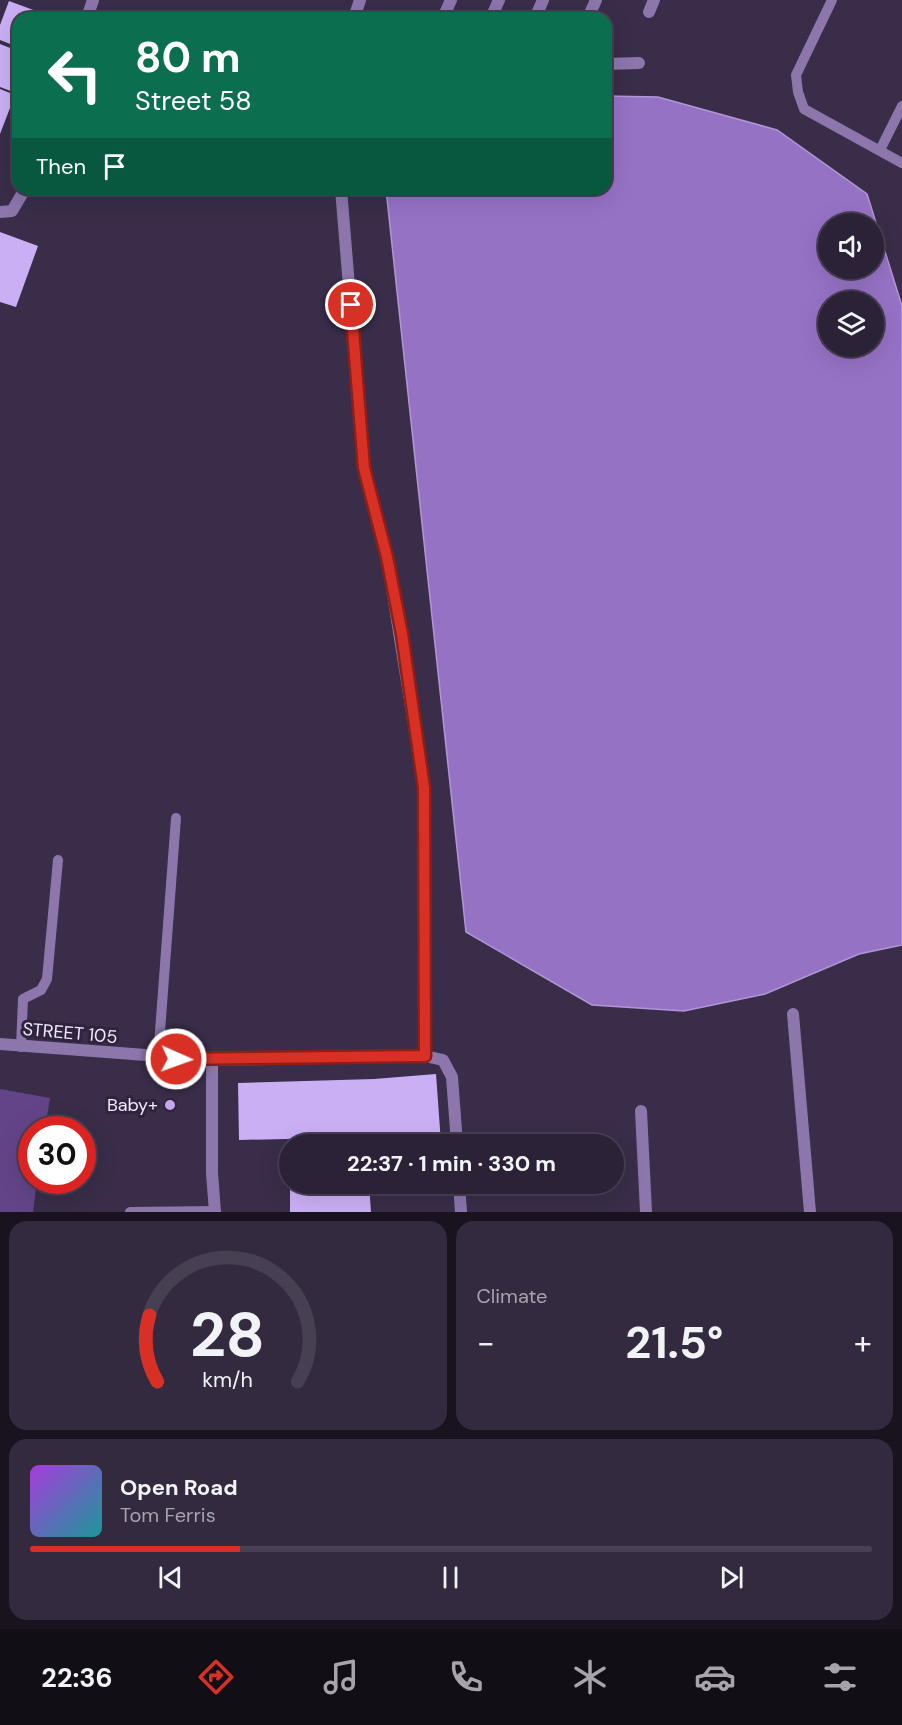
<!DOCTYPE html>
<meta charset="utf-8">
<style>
:root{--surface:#2b2237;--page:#332a3f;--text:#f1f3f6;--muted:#a6a4ad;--line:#473f52;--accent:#d93025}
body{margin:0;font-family:"DM Sans",sans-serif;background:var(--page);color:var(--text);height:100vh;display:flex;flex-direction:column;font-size:22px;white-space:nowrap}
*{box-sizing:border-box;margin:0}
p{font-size:20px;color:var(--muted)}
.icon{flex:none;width:33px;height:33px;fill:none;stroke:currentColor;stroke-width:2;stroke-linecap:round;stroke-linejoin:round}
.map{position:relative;height:1212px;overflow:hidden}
.drawer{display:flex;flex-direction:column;gap:9px;padding:9px;background:#18131e;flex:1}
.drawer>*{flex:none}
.banner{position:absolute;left:12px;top:12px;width:600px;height:183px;border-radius:18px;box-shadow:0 6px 24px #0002,0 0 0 2px var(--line);background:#0b6e4f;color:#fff;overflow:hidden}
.fabs{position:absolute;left:818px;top:213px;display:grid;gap:12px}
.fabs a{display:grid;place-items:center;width:66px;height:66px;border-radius:50%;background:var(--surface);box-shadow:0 6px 24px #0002,0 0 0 2px var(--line);font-size:30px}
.speed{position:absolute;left:18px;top:1116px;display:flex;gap:12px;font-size:30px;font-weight:700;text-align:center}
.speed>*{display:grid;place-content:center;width:78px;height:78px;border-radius:50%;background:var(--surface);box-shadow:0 6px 24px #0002,0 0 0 2px var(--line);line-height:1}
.speed .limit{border:9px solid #d22;background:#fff;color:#111}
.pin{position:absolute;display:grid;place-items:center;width:51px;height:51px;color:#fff;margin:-26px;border:3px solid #fff;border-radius:50%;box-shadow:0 2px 6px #0007}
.me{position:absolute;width:66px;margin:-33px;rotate:92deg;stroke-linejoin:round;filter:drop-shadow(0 0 4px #0008)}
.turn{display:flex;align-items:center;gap:21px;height:126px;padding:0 24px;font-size:27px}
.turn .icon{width:78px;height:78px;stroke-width:2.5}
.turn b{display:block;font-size:42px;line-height:51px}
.then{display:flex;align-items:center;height:57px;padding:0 24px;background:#0003;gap:12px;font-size:22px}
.big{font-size:45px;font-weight:700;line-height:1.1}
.drawer .tile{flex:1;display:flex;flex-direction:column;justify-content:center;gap:9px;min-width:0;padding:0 21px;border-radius:18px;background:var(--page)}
.drawer .dial{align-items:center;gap:0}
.dial svg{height:156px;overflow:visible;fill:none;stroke:var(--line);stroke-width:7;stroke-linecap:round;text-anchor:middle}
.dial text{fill:var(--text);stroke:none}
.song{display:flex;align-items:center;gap:18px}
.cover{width:72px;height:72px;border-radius:9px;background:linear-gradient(135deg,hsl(280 70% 55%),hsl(180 70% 35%))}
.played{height:6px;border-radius:3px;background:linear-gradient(90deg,var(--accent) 25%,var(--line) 25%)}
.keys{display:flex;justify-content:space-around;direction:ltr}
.heat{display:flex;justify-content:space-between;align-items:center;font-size:33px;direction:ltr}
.drawer .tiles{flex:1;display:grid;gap:9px;grid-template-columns:1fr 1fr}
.tile:last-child{grid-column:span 2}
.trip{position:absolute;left:279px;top:1134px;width:345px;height:60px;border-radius:30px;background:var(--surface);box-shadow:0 6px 24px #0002,0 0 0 2px var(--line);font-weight:700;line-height:60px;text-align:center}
.tabs{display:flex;height:96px;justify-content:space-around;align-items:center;background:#110e16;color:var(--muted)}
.tabs .icon{width:42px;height:42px}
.tabs .selected{color:var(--accent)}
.tabs b{font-size:27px;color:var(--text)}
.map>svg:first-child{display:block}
</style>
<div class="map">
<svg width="902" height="1212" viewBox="0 0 902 1212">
<rect width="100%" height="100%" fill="#392d49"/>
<path fill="#634489" d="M0 1089 50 1098 45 1129 32 1130V1180L37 1181 33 1212H0Z"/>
<path fill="#9672c5" stroke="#b196d6" stroke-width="1.5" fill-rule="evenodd" d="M606 96 658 97 777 130 867 194 902 306V945L859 954 765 994 684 1011 592 1005 466 932 386 189H606ZM828 224H873V268H828ZM828 302H873V346H828Z"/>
<path fill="#cbaff5" d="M9 1 47 15 46 18H18V47L0 40V25Z
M0 44 18 51 16 93 0 87Z
M0 89 15 95 0 134Z
M0 232 38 246 16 307 0 302Z
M436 1074 441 1143 415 1144 414 1136 239 1140 238 1083 374 1079Z
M290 1184H369L371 1212H290Z"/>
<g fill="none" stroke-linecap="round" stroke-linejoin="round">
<path stroke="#8c76ac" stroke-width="10" d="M832 0 796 75 798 92 804 109 902 163
M880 150 902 106
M21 1047 23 999 41 990 47 979 58 860
M158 1058 176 818
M130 1212 215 1211"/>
<path stroke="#8c76ac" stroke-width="12" d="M649 12 654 0
M87 18 93 0
M354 18 360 0
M443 18 451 0
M491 18 499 0
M535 18 543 0
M588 18 596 0
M606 64 639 63
M341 189 364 468 387 557 424 788 425 1056
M0 212 12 211 25 189
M793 1014 810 1212
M0 1044 212 1060 425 1056 443 1060 452 1077 457 1144
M212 1060V1173L215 1212
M641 1111 646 1212
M459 1184 461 1212"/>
</g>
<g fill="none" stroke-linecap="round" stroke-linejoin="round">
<g stroke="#8d1f18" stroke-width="15">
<path id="route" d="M176 1059 425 1056 424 788 402 634 387 557 364 468 351 305"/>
</g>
<use href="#route" stroke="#d93025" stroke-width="10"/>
</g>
<circle fill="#c5a6f0" stroke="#2f233e" stroke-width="2" cx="170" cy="1105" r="6"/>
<g text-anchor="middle" stroke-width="6" stroke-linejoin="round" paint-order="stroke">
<g font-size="18" fill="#f1eafc" stroke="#2f233e">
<text transform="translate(70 1033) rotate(5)" y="6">STREET 105</text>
</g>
<g font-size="18" fill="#f1eafc" stroke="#2f233e" text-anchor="end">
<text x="158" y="1111">Baby+</text>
</g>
</g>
</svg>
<div class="fabs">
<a><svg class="icon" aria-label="sound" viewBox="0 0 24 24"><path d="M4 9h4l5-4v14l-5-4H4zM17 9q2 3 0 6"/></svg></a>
<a><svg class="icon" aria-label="layers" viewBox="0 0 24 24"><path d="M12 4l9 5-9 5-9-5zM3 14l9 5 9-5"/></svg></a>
</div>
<div class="speed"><div class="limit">30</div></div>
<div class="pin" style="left:351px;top:305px;background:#d93025"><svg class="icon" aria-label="arrive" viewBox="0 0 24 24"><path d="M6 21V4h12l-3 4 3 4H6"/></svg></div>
<svg class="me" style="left:176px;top:1059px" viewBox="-20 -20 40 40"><circle r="17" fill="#d93025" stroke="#fff" stroke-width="3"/><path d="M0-11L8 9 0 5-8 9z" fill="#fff"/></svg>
<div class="trip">22:37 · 1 min · 330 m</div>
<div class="banner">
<div class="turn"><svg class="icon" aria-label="left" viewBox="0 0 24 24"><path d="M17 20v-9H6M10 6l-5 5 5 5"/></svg><div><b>80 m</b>Street 58</div></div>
<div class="then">Then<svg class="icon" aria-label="arrive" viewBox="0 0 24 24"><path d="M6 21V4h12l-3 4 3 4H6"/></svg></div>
</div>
</div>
<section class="drawer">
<div class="tiles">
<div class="tile dial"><svg viewBox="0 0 100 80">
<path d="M14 69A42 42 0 1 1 86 69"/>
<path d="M14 69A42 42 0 0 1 10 35" stroke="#d93025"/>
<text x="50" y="56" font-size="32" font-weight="700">28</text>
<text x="50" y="72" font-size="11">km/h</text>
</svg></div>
<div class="tile"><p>Climate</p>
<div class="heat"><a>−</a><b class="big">21.5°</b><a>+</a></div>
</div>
<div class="tile">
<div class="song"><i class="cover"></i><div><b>Open Road</b><p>Tom Ferris</p></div></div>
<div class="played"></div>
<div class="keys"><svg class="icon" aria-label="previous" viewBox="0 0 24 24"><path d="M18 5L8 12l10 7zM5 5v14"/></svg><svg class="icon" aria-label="pause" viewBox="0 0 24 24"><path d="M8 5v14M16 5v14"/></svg><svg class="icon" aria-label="next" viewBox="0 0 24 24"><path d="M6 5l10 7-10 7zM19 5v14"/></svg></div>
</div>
</div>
</section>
<nav class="tabs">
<b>22:36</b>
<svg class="icon selected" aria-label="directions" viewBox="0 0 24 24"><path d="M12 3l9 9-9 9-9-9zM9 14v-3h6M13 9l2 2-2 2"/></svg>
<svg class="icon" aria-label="music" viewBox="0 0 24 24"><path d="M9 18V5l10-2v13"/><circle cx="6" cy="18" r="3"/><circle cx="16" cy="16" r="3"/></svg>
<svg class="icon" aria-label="phone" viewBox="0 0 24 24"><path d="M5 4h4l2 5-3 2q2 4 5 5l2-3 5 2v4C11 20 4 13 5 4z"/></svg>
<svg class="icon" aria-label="climate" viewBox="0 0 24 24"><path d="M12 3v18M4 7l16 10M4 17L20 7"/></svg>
<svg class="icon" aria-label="car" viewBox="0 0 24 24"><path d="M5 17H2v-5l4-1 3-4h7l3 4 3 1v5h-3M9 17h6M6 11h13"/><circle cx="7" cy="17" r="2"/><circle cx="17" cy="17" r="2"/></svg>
<svg class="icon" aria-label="filters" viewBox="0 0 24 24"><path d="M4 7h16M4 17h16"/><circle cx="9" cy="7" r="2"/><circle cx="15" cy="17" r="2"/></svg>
</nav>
